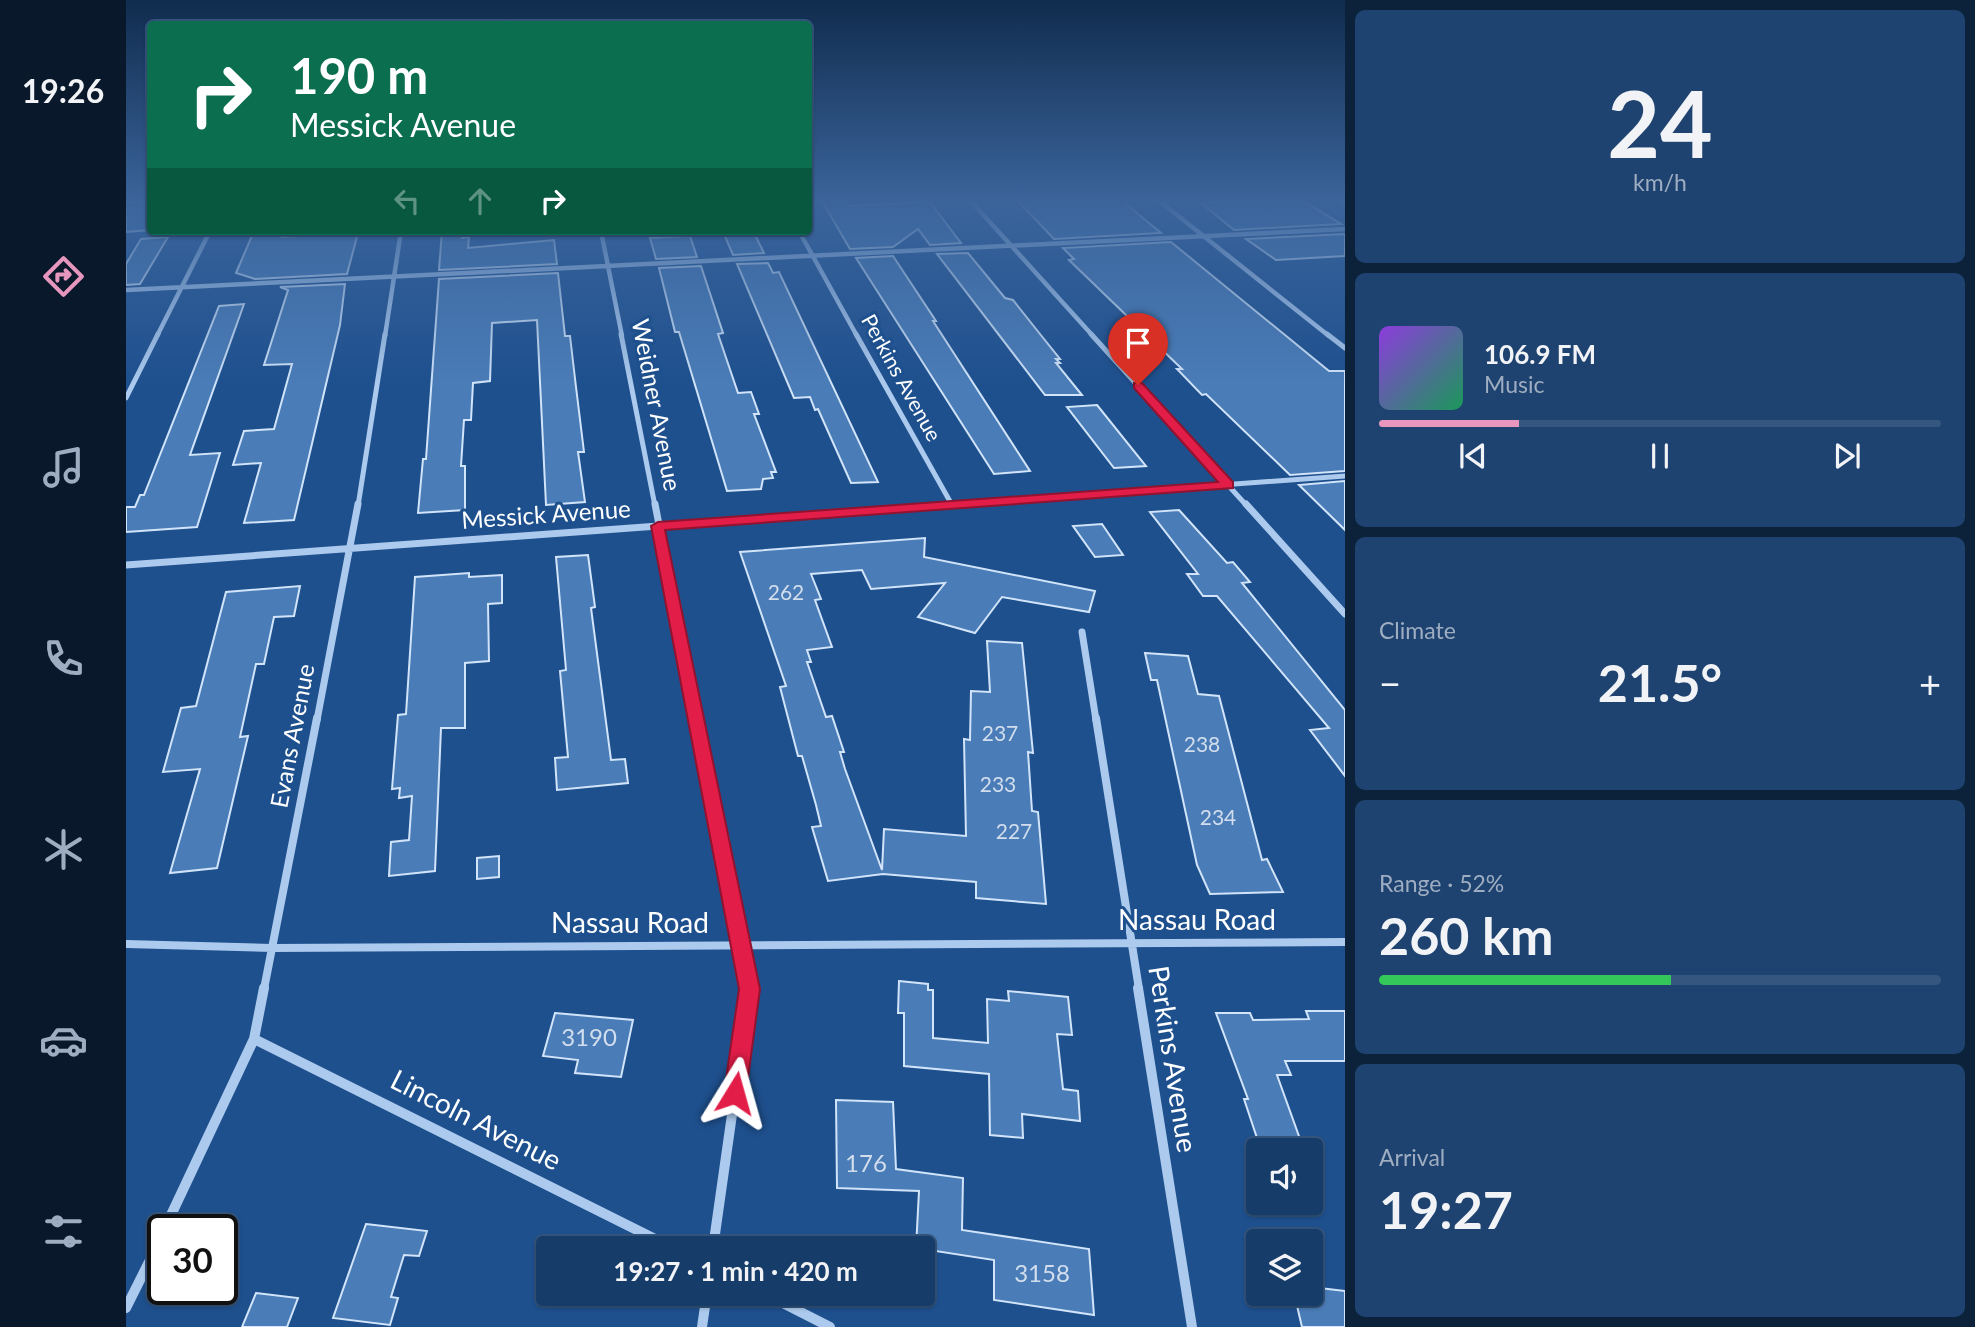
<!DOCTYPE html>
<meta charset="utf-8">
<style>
:root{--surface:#163c6a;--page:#1f4370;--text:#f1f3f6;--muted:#9eadc1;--line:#35567e;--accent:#e797bd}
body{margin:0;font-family:Lato,sans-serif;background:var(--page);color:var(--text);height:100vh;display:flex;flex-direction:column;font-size:26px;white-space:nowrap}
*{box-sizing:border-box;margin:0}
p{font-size:23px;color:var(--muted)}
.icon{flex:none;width:38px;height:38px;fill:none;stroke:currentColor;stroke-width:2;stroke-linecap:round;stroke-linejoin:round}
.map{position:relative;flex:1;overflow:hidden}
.drawer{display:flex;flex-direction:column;gap:10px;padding:10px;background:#0c213a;width:630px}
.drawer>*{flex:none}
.hud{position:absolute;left:21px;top:21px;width:665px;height:214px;border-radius:7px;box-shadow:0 2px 5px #0004,0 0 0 2px var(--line);background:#0b6e4f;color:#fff;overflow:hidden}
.controls{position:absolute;left:1120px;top:1138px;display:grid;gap:14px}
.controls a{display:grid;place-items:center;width:77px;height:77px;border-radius:7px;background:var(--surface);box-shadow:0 2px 5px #0004,0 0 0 2px var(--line);font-size:35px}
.speed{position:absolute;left:21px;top:1214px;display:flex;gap:14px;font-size:35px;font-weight:700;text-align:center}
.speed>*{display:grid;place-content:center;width:91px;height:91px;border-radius:50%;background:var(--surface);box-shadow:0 2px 5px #0004,0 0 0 2px var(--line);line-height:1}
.speed .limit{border:4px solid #111;border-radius:10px;background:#fff;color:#111}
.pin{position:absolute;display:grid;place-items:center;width:60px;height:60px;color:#fff;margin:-72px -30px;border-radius:50% 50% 50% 0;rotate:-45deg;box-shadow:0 0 7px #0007}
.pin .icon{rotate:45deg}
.me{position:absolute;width:77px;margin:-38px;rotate:8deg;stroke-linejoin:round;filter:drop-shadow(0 0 5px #0008)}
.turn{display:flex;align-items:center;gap:24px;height:147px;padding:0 28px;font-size:32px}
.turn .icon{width:91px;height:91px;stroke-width:2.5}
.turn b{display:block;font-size:49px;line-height:60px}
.lanes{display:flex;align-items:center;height:66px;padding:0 28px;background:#0003;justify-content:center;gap:35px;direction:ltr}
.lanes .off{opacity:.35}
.big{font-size:52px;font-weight:700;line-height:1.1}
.drawer .card{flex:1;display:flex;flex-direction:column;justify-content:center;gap:10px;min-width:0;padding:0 24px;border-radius:10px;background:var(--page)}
.drawer .dial{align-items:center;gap:0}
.dial b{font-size:91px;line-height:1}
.song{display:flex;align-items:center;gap:21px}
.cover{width:84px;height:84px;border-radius:10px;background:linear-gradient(135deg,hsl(270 70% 55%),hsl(150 70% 35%))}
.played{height:7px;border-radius:4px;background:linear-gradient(90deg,var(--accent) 25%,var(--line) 25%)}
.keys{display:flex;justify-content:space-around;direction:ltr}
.heat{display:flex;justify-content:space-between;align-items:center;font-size:38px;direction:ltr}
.charge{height:10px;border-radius:5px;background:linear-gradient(90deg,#34c759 52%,var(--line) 0)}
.trip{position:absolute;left:410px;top:1236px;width:399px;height:70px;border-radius:7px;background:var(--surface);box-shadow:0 2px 5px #0004,0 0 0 2px var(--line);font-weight:700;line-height:70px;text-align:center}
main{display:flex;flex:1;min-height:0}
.dock{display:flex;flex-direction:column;width:126px;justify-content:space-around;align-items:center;background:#09182a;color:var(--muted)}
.dock .icon{width:49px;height:49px}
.dock .active{color:var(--accent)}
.dock b{font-size:32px;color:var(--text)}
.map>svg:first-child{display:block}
</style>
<main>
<nav class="dock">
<b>19:26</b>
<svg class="icon active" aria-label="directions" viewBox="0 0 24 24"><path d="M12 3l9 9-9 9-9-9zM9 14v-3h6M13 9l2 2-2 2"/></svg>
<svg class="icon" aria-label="music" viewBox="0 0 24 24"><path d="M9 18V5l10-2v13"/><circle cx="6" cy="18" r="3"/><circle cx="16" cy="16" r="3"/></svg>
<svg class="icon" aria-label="phone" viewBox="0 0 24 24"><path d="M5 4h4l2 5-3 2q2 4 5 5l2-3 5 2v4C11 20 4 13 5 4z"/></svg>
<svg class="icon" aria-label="climate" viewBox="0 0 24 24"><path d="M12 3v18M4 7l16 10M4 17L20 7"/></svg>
<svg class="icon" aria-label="car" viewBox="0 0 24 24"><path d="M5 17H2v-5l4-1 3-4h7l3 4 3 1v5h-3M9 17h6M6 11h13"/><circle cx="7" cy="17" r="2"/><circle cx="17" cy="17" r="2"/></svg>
<svg class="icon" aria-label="filters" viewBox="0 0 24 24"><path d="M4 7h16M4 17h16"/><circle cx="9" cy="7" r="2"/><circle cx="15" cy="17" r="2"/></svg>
</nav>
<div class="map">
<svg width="1219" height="1327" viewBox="0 0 1219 1327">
<rect width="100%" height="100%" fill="#1e508e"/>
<path fill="#4a7cb7" stroke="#d1e4f9" stroke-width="2" d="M890 199H994L1035 233 928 239Z
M1169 199 1184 205 1215 224 1108 230 1075 203Z
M720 200 724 206 804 202 835 243 804 245 792 229 767 247 724 249 696 201Z
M24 201V230L0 232V203Z
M128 231H158L156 237 232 233 221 274 129 279 110 273Z
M316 231H337L336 238 343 237 342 248 428 240 431 264 313 270Z
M603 231H627L638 253 607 255 598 234H604Z
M1219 234V256L1150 260 1120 239Z
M564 236 571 257 530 259 524 238Z
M42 237 14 284 0 285V264L15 239Z
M1045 242 1203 371H1219V471L1164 475 1080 394 1076 395 1051 369H1056L943 260 948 259 937 248Z
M842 253 879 298 887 300 914 334 934 359H930L934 363H930L956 395H919L811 254Z
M767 256 810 321H807L904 471 868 474 730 258Z
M642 263 647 273 653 272 752 482 725 483 692 409 689 410 684 397 668 398 611 264Z
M575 266 597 333 592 334 612 393 625 392 633 414H628L650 472H645L647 478 637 479 635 489 601 491 553 332H549L533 268Z
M432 273 439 336H444L450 387 458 452H452L459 502 420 505 411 320 366 323 364 381 347 383 345 420H338L335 466H339V510L292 513 297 459H300L313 279Z
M219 284 214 325 168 520 118 523 135 463 107 465 118 431 148 429 166 364 138 365 162 290 154 287Z
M118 304 64 455 94 453 71 527 0 532V507H9L14 495H18L93 306Z
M971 405 1020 466 988 468 941 407Z
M1219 481V530L1173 485Z
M1053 510 1101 563 1107 562 1124 582 1116 583 1219 710V776L1184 730 1203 728 1091 596H1077L1061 574H1072L1024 512Z
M976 524 997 555 969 557 947 526Z
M799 538 798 557 969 591 963 612 876 597 849 633 792 617 819 583 745 589 736 570 685 574 695 599 689 600 706 647 681 650 685 662H681L700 717 706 716 718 752H714L719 769 756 870 758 829 840 836 838 739 844 740 845 691 864 692 861 641 896 643 907 753 902 752 906 811 912 812 920 904 850 898V882L757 874 702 881 686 827 695 826 690 805 676 756H672L654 687 660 686 614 552Z
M462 555 469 607 465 608 485 760 499 759 502 783 431 790 429 758 442 757 434 671 440 670 430 557Z
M343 573V577L376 575V603L362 604 363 661 339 663V728H315L309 871 263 876 265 842 283 840 286 796 273 798 274 788 266 789 272 715 280 714 289 577Z
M174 586 168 616 148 617 138 664H130L114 737 122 736 91 868 44 873 74 769 37 772 55 708 70 706 100 592Z
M1019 653 1062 656 1072 694 1093 696 1136 860 1141 859 1157 892 1084 894 1071 865 1031 680H1025Z
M373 856V877L351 879V858Z
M773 981 802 984V990H807V1038L862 1043 861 999 883 1001 882 991 942 997 946 1035 931 1034 937 1089 952 1091 954 1121 896 1114 897 1138 864 1135 863 1074 778 1066V1013H772Z
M1180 1011H1219V1061H1159L1165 1075H1151L1174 1139 1131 1138 1118 1099H1122L1090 1013H1124L1127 1020 1183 1019Z
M429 1013 507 1020 495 1077 449 1073 452 1060 417 1056Z
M710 1100 767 1102 770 1169 837 1178 836 1230 963 1249 968 1315 868 1300V1260L790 1248 793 1191 711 1188Z
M240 1224 301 1231 293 1256 278 1255 265 1297 272 1298 264 1325 207 1318Z
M1185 1287 1219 1291V1327H1176L1168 1293H1185Z
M130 1293 172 1298 161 1327H116Z"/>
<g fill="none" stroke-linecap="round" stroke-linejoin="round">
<path stroke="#accaed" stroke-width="4.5" d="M843 199 967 336
M1031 199 1203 336
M1212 199 1219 203
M475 231 496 336
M673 231 731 336
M0 290 1219 229
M31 336 84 231
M259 336 275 231"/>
<path stroke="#accaed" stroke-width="5" d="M495 334 529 506
M730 334 826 505
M965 334 1121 506
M1201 334 1219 348
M0 398 32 334
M232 506 259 334
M808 506 1219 476"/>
<path stroke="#accaed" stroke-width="7" d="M529 504 571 720
M1120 504 1219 614
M0 565 832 504
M956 632 970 720
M191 720 232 504"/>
<path stroke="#accaed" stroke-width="8" d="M571 718 624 989
M970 718 1013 989
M0 944 146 948 1219 942
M138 989 191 718"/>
<path stroke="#accaed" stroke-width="10" d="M1012 988 1066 1327
M128 1039 547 1248
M38 1230 128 1039 138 988
M587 1248 624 988
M637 1293 704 1327
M0 1308 37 1234
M576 1327 581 1293"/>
</g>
<linearGradient id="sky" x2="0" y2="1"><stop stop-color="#102c4e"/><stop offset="0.52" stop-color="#3b649b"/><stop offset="1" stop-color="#3b649b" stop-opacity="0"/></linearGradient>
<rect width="1219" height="385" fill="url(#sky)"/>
<path fill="#e11d48" stroke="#92132f" stroke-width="2" d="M1008 383H1016L1107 482V488L539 530 634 989 620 1093 617 1099 609 1102 601 1099 598 1093 613 989 525 526 532 522 1092 482 1008 388Z"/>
<g text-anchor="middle" stroke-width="6" stroke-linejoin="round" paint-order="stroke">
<g font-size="21" fill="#fff" stroke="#1e508e">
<text transform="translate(775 378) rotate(61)" y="7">Perkins Avenue</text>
</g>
<g font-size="21" fill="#d2deed">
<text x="660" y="600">262</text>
<text x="874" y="741">237</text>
<text x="1076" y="752">238</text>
<text x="872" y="792">233</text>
<text x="1092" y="825">234</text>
<text x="888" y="839">227</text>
</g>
<g font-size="24" fill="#fff" stroke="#1e508e">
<text transform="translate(530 405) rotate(79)" y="8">Weidner Avenue</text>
<text transform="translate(420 515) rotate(-4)" y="8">Messick Avenue</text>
<text transform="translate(167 736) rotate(-79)" y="8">Evans Avenue</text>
</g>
<g font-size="24" fill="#d2deed">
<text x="463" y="1046">3190</text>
<text x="740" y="1172">176</text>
<text x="916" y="1282">3158</text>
</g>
<g font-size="28" fill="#fff" stroke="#1e508e">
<text x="1071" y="930">Nassau Road</text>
<text x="504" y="933">Nassau Road</text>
<text transform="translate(1047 1059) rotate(81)" y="10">Perkins Avenue</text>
<text transform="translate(350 1120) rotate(27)" y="10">Lincoln Avenue</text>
</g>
</g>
</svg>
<div class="controls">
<a><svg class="icon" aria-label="sound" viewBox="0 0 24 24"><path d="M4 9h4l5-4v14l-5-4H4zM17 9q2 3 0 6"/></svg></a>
<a><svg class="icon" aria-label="layers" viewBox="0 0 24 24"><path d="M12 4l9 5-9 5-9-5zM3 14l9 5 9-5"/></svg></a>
</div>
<div class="speed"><div class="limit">30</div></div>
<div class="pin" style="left:1012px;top:385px;background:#d93025"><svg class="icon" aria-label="arrive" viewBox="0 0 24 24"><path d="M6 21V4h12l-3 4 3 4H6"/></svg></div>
<svg class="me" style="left:609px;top:1093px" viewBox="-20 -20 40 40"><path d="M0-17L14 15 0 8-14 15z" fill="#e11d48" stroke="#fff" stroke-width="4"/></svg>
<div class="trip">19:27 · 1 min · 420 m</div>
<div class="hud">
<div class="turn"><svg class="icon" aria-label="right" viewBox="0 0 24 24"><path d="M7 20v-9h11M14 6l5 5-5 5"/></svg><div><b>190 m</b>Messick Avenue</div></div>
<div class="lanes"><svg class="icon off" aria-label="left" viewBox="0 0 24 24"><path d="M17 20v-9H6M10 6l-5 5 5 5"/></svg><svg class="icon off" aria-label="ahead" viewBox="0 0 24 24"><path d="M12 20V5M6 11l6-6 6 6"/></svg><svg class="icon" aria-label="right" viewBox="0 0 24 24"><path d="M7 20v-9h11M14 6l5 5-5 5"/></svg></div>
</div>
</div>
<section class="drawer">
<div class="card dial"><b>24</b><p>km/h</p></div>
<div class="card">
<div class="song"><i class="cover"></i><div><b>106.9 FM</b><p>Music</p></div></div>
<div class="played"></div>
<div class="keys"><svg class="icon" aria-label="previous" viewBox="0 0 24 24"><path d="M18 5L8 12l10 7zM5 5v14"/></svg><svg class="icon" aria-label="pause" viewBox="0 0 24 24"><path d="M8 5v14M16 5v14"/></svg><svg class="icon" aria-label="next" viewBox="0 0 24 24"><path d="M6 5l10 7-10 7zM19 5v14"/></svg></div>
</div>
<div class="card"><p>Climate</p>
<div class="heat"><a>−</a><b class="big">21.5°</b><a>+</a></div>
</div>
<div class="card"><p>Range · 52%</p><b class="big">260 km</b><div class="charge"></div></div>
<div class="card"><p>Arrival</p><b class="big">19:27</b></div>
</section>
</main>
